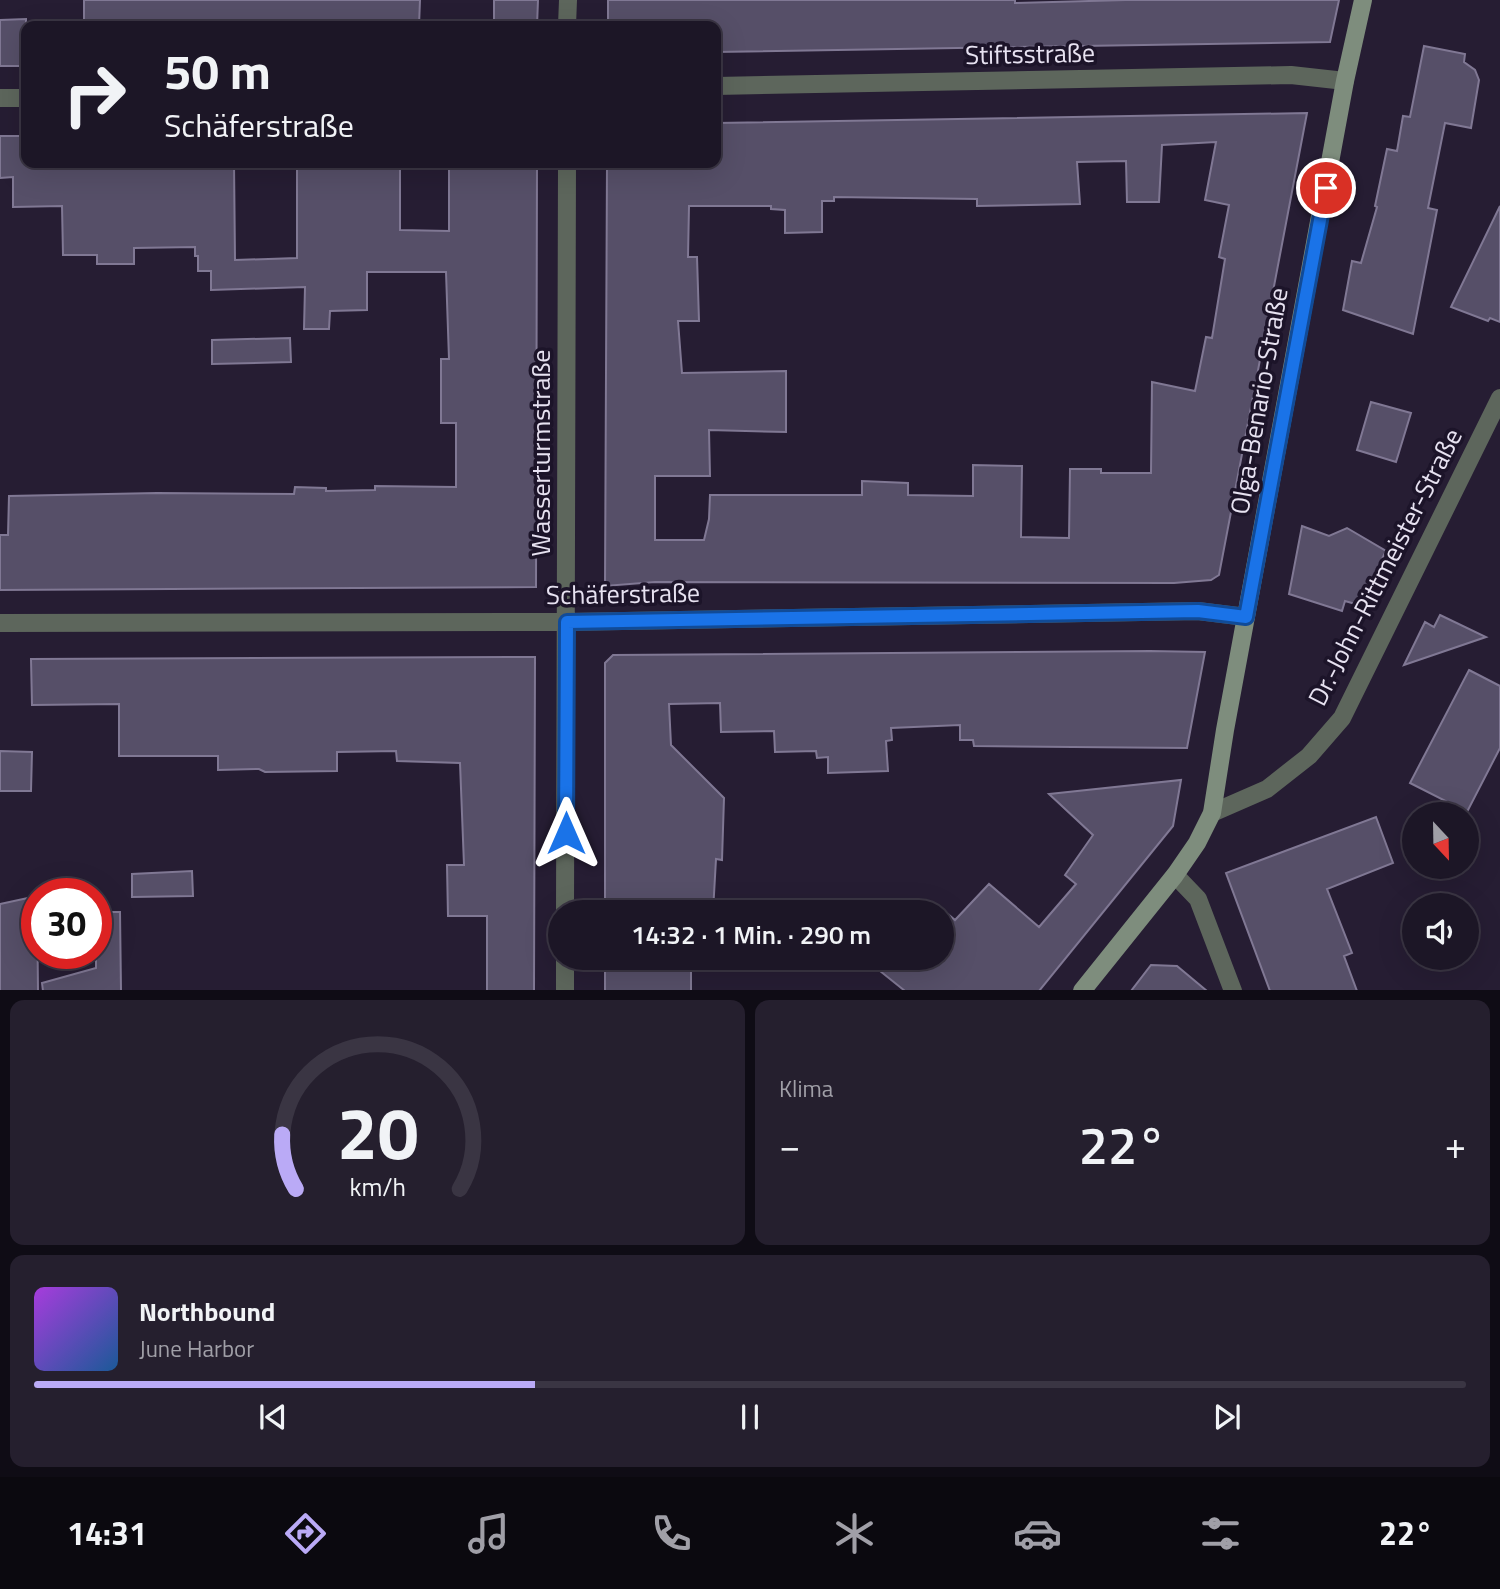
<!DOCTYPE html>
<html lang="de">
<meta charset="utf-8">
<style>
:root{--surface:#1c1626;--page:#251f2e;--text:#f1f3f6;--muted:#a09fa7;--line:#3a3543;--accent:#baaaf6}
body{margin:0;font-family:"Titillium Web",sans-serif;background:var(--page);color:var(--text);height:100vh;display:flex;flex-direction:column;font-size:26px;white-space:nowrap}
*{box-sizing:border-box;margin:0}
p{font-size:23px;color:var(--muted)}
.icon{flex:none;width:38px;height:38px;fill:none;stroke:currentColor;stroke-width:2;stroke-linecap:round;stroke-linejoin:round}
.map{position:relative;height:990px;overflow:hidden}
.details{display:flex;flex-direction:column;gap:10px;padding:10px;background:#0f0c15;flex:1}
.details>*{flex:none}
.top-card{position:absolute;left:21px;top:21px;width:700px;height:147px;border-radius:14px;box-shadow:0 7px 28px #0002,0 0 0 2px var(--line);background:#1c1626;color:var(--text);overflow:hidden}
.needle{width:46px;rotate:158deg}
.tools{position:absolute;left:1402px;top:802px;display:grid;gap:14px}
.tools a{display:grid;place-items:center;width:77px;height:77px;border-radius:50%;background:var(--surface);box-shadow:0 7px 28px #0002,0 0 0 2px var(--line);font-size:35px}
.speed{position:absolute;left:21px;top:878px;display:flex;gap:14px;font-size:35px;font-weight:700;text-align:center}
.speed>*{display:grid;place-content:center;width:91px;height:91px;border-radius:50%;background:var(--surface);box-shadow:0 7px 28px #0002,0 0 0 2px var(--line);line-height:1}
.speed .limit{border:10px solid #d22;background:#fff;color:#111}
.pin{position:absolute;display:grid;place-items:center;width:60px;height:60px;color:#fff;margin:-30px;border:4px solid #fff;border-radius:50%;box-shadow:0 2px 7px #0007}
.me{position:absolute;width:77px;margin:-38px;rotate:0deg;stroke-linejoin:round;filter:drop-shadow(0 0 5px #0008)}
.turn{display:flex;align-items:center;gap:24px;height:147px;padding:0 28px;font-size:32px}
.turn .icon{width:91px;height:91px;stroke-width:2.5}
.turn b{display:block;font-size:49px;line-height:60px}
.big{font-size:52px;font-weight:600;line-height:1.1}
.details .widget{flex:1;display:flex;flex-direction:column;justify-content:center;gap:10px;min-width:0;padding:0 24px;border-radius:14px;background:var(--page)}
.details .dial{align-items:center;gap:0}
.dial svg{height:182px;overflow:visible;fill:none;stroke:var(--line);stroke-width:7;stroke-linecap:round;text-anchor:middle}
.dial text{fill:var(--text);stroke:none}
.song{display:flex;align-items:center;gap:21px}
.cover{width:84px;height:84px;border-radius:10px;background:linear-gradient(135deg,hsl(280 70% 55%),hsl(210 70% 35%))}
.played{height:7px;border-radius:4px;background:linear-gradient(90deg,var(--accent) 35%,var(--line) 35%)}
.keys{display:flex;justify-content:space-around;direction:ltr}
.heat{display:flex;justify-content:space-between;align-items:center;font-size:38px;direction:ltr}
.details .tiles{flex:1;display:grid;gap:10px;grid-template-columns:1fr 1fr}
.widget:last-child{grid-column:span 2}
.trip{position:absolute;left:548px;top:900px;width:406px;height:70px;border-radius:35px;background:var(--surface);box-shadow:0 7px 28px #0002,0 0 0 2px var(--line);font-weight:600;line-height:70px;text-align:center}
.tab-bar{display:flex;height:112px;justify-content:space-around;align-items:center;background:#0b090f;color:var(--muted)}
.tab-bar .icon{width:49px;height:49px}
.tab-bar .on{color:var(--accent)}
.tab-bar b{font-size:32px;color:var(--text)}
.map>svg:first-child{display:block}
</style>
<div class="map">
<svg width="1500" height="991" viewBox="0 0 1500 991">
<rect width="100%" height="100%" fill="#261d33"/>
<path fill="#564f68" stroke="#807894" stroke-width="2" fill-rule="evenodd" d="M84 0H420L419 26H84Z
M494 0H538L537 26H494Z
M608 0H1015V3L1126 0H1339L1330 42 716 52V26H608Z
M26 19V66H0V20Z
M1424 46 1465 54 1464 62 1475 70 1479 80 1471 128 1445 123 1428 208 1437 210 1413 334 1343 310 1352 261 1361 263 1377 207 1375 206 1387 149 1397 151 1403 116 1410 117Z
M1307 113 1219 575 1211 580 1174 583 655 582 605 586 607 163H716V123ZM1216 142 1205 200 1229 205 1219 257 1225 259 1212 338 1206 337 1195 391 1152 382 1151 473H1101V469H1070L1069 538 1021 537 1022 466 973 465V496L908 495V483L862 481V495H710L709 519 704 540H655V476H710L709 430 786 432V371L682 373 678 321H699L697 257H688L689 206H771V209L785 210V233L822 232V201H834V197L977 199V206L1080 204 1077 162 1126 161 1127 202H1159L1162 145Z
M0 136H26V163H234L235 260 297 258V163H400V230L449 231V163H537L536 587 0 590V535H8L9 496 157 493 294 494 295 487 326 488V491L375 490V486L456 487V423H441V359H449L446 272H367V310L330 311 329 329H304L305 287 211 290V271H198V256H195V247L134 248V264H97V255H63L62 206 13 207V177L0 178Z
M1500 206V322L1490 318 1488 321 1451 307Z
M290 338 291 362 212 364V340Z
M1371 402 1411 413 1396 462 1357 450Z
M1302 526 1329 536 1347 528 1386 551 1359 605 1345 601 1342 611 1289 594Z
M1440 615 1486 637 1404 665 1425 622 1434 627Z
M1150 651 1205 652 1187 748 974 746 973 740H960V725L891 728 892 740 886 741 888 771 828 773V757L817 758 816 751 775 752 774 731 721 732 720 703 669 704 671 745 724 798 722 860 716 859 713 912H605V663L613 655Z
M535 657 534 991H487V916H448L447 865H464L460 763 397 761 396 751 337 752V771L265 772 259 769 218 770V756H119V704L32 705 31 659Z
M1469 670 1500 686V748L1467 812 1410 783Z
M0 751 32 752 31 791H0Z
M1181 780 1173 826 1039 991H905L880 971 894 957H942V912H940L942 909 955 920 989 884 1039 927 1076 884 1065 875 1093 835 1049 794Z
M1376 817 1393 863 1327 889 1352 953 1344 956 1357 991H1270L1226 873Z
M192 871 193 896 132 897V874Z
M37 896 38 991H0V904Z
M96 912H120L121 991H43L42 983 96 968Z
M605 957H691V991H605Z
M1151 965 1177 966 1207 991H1131Z"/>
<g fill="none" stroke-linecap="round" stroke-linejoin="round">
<path stroke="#5d665c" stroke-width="18" d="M567 26 568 0
M716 86 1291 75 1345 81
M0 98H26
M0 623 567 622 1198 611 1246 617
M1212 813 1267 789 1309 756 1342 718 1500 398
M1175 875 1198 899 1233 991
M565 912 567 163
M565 991V957"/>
<path stroke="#7e8d7d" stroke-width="18" d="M1082 991 1175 875 1197 843 1212 813 1225 730 1345 81 1363 0"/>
</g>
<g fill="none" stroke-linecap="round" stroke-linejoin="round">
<g stroke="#114b97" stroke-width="18">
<path id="route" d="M566 833 567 622 1198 611 1246 617 1326 188"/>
</g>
<use href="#route" stroke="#1a73e8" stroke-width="12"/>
</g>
<g text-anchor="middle" stroke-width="7" stroke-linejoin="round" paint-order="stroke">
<g font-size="26" fill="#e7e2f1" stroke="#1c1429">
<text transform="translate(1030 54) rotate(-1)" y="9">Stiftsstraße</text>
<text transform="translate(1259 401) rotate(-80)" y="9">Olga-Benario-Straße</text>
<text transform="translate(541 453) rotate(-90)" y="9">Wasserturmstraße</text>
<text transform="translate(1385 567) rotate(-63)" y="9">Dr.-John-Rittmeister-Straße</text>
<text transform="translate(623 594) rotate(-1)" y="9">Schäferstraße</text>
</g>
</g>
</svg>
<div class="tools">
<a><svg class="needle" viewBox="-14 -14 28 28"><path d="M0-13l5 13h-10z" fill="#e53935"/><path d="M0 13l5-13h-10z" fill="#a09fa7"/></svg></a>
<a><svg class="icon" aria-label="sound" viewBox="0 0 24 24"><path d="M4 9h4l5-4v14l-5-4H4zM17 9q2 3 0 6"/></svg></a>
</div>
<div class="speed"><div class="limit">30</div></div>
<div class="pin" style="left:1326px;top:188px;background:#d93025"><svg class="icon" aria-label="arrive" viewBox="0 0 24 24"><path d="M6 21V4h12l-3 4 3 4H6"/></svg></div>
<svg class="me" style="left:566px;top:833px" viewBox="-20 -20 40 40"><path d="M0-17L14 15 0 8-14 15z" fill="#1a73e8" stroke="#fff" stroke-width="4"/></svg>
<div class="trip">14:32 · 1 Min. · 290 m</div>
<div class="top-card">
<div class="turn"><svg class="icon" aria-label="right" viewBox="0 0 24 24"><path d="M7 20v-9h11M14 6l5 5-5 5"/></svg><div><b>50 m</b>Schäferstraße</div></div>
</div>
</div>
<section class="details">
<div class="tiles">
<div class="widget dial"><svg viewBox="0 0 100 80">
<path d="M14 69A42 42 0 1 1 86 69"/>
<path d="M14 69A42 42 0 0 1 8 45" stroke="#baaaf6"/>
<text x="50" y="56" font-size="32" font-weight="700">20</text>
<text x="50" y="72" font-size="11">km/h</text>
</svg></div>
<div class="widget"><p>Klima</p>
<div class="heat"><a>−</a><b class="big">22°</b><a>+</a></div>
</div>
<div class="widget">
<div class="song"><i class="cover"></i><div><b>Northbound</b><p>June Harbor</p></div></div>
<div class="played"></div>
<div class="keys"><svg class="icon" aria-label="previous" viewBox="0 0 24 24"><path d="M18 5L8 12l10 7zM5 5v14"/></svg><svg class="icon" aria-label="pause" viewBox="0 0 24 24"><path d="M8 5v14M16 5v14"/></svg><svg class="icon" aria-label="next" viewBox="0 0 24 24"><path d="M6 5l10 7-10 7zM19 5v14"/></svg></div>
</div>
</div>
</section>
<nav class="tab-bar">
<b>14:31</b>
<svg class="icon on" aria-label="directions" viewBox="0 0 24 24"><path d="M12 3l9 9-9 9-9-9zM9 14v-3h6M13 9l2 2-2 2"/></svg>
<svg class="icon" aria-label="music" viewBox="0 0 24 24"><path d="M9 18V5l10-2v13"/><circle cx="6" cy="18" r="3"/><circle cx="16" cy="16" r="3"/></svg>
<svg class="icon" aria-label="phone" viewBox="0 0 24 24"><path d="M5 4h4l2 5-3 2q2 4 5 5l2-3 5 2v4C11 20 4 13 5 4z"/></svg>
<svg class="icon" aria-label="climate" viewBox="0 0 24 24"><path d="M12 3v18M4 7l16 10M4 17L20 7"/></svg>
<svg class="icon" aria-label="car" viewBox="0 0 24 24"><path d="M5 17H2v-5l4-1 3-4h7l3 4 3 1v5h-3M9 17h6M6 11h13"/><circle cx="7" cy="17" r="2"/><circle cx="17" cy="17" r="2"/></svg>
<svg class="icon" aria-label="filters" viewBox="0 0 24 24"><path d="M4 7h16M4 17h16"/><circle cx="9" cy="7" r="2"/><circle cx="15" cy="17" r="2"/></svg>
<b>22°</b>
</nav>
